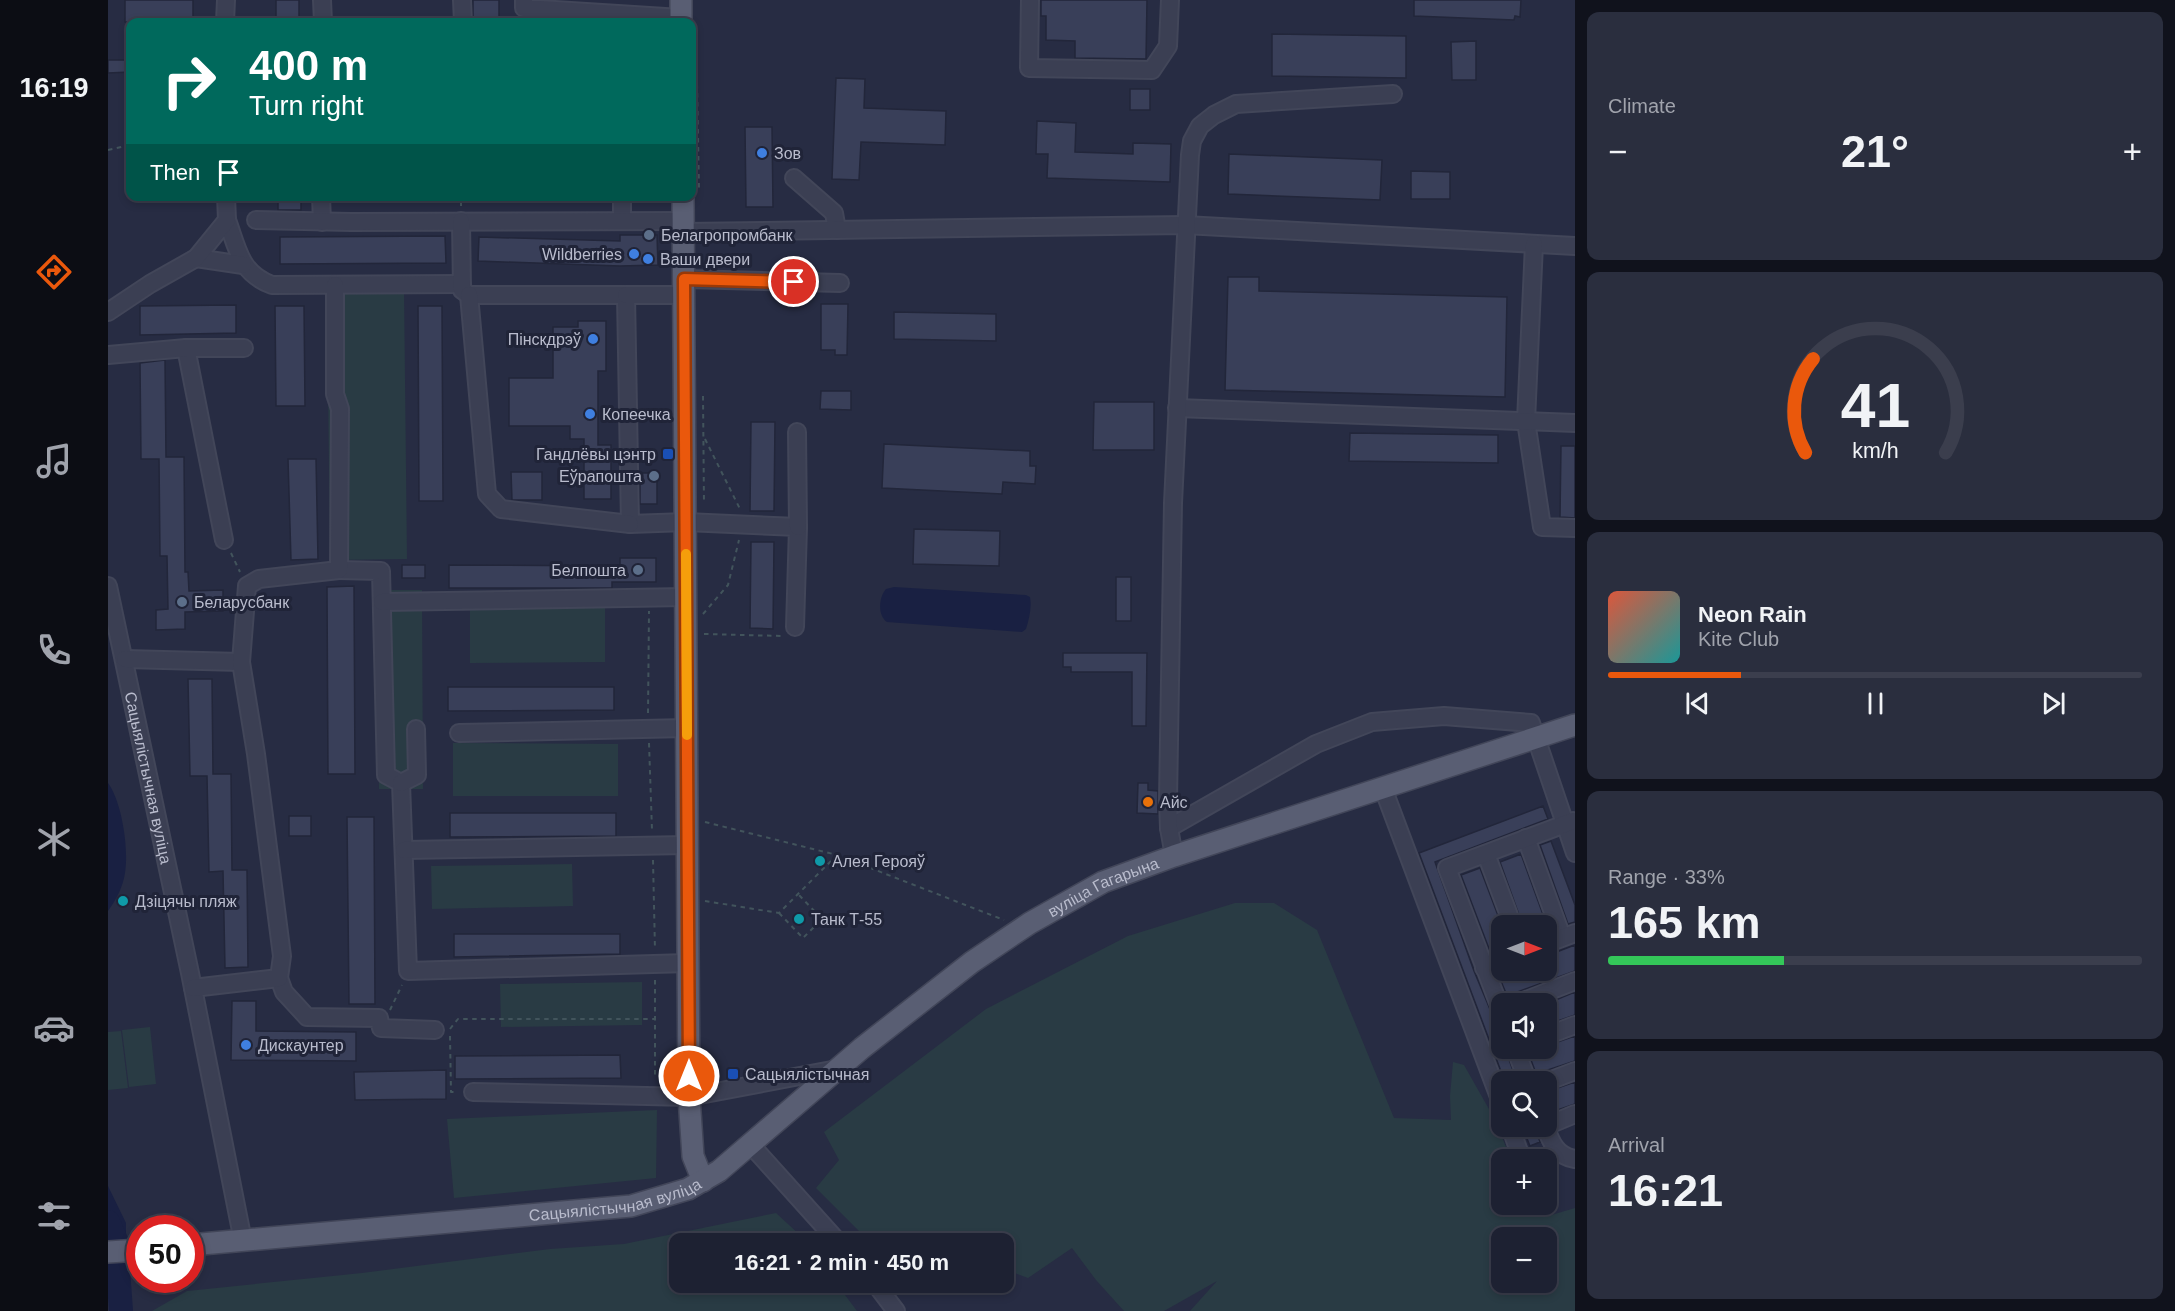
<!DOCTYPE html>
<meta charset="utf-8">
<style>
:root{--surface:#1d2132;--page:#2a2e3e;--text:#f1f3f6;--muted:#a0a3ac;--line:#3b3e4d;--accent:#ea580c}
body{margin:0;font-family:Arial,sans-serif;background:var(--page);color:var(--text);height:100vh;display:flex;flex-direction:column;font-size:22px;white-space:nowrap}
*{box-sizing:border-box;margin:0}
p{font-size:20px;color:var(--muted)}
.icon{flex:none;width:33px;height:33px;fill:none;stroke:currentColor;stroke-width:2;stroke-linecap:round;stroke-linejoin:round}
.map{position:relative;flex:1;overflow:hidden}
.side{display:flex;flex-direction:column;gap:12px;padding:12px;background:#10121c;width:600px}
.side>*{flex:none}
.guide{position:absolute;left:18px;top:18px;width:570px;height:183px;border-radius:12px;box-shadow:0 3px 9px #0003,0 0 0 2px var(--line);background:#00695c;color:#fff;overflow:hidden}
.needle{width:39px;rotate:90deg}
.buttons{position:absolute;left:1383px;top:915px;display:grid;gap:12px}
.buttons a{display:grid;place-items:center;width:66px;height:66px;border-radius:12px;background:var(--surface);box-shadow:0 3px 9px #0003,0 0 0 2px var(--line);font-size:30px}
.speed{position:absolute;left:18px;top:1215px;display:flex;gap:12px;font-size:30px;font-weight:700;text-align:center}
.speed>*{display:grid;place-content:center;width:78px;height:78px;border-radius:50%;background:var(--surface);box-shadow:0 3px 9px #0003,0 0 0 2px var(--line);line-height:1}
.speed .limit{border:9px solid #d22;background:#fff;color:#111}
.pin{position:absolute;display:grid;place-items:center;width:51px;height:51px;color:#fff;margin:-26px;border:3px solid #fff;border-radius:50%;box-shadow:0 2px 6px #0007}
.me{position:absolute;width:66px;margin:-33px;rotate:0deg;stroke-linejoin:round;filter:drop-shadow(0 0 4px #0008)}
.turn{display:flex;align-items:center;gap:21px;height:126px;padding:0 24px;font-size:27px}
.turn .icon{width:78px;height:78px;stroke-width:2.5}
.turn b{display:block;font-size:42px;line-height:51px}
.then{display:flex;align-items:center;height:57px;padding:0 24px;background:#0003;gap:12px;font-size:22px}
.big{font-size:45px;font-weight:700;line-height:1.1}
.side .card{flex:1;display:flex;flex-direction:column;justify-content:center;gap:9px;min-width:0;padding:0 21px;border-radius:12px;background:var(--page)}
.side .dial{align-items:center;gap:0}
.dial svg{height:156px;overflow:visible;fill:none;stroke:var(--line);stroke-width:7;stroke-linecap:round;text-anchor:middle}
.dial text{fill:var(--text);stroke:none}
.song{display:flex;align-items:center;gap:18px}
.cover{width:72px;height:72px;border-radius:9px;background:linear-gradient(135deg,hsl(10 70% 55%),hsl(180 70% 35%))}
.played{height:6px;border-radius:3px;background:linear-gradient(90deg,var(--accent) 25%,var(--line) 25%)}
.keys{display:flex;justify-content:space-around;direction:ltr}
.heat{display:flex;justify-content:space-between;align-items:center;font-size:33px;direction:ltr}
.charge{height:9px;border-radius:4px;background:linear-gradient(90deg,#34c759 33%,var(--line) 0)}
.trip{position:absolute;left:561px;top:1233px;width:345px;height:60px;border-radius:12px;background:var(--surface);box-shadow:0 3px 9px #0003,0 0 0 2px var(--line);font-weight:700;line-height:60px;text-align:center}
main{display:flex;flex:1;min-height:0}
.tabs{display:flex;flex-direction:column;width:108px;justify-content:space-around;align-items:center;background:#0c0d14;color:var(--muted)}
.tabs .icon{width:42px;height:42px}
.tabs .active{color:var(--accent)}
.tabs b{font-size:27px;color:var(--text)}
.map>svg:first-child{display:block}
</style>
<main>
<nav class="tabs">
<b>16:19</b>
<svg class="icon active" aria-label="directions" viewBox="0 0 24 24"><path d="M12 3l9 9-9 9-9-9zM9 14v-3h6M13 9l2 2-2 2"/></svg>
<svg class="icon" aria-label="music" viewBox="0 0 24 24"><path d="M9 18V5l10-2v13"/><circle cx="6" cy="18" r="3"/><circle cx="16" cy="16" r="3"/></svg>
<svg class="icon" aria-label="phone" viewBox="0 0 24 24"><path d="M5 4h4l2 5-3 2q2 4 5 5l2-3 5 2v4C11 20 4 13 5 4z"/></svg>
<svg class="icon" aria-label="climate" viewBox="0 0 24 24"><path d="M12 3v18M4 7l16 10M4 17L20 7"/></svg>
<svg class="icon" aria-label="car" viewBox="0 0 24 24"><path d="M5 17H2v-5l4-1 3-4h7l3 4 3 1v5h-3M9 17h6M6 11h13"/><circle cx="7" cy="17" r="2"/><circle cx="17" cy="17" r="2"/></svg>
<svg class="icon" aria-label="filters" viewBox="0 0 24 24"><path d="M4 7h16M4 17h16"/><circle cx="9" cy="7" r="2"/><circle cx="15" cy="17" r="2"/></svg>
</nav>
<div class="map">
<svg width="1467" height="1311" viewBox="0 0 1467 1311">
<rect width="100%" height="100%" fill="#272c43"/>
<path fill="#293b44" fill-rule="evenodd" d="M219 289H296L299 559 222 560Z
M269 590H314L315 789H271Z
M497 594V662L362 663V595Z
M345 743 510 744V796H345Z
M464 864 465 906 324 909 323 866Z
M1127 903H1166L1209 930 1286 1118 1343 1120 1342 1096 1345 1062 1356 1065 1386 1118 1403 1159 1394 1160V1204L1431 1205 1440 1216 1467 1208V1311H1082L1109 1281 1056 1311H1016L988 1280 964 1248 920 1278 896 1269V1244L763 1243 708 1188 731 1160 716 1132 878 1009 1020 936ZM1394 1238H1438V1282H1394Z
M534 982V1025L393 1027 392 984Z
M42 1027 48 1084 21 1087 14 1030Z
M13 1031 20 1088 0 1090V1032Z
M549 1110 548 1178 346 1198 339 1119Z
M668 1213 693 1236 699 1243 572 1244V1282L728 1283 749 1311H44L79 1291 254 1273 442 1249 516 1244Z"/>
<path fill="#192042" d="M786 587 918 595 922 597C924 608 921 619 918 629L914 632 779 622C769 615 771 597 778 589Z
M0 783C14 802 21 849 17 873 15 887 8 900 0 911Z
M0 1186 18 1223V1236L0 1241Z"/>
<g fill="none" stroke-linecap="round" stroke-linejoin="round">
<path stroke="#192042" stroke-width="24" d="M0 1222 8 1240 13 1311"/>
</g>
<path fill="#393f59" stroke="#22263a" stroke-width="1.5" d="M17 0H85V22H17Z
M168 0H191V22H168Z
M365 0H391V19H365Z
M933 0H1039L1038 59 967 58V41L938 40V16H933Z
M1306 0H1413L1412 17 1407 16 1406 20 1306 16Z
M1164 34 1298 36V78L1164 76Z
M1368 41V80H1344L1343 42Z
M0 60H22V72L0 73Z
M728 78 757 79 756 108 838 111 837 145 753 142 751 180 724 179Z
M1022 89H1042V110H1022Z
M929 121 968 123 967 152 1025 154V143L1063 144 1062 182 939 178 940 154H928Z
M637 127H664L665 207H638Z
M1121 154 1274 160 1272 200 1120 194Z
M1303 171 1342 172V199H1303Z
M170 196H193V210H170Z
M512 235H549L550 265 512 266 370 261 371 237 512 241Z
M337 236 338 263 172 264V237Z
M1120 277H1151V291L1399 297 1397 397 1117 390Z
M713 304H740L739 355H727V350H713Z
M128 305V333L32 335V306Z
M167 306H196L197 406H168Z
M310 306H334L335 501H311Z
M786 312 888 314V341L786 339Z
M470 321H498V371H490V445H503V499H476V439H462V426H401V378H445V327H470Z
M57 360 58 457H76L77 572H80L81 591 115 590V611L77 612V629L48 630V610L60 609 59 556H52L51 459H33L32 363Z
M713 391H743V410L712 409Z
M986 402H1046V450H985Z
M643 422H667L666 511H642Z
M1242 433 1390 435V463L1241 461Z
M776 444 922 451V466H928L927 484 895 482 894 494 774 488Z
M1453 446H1467V518L1452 517Z
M180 459H208L210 559 183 560Z
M403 472H434V500H404Z
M532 473H549V504H532Z
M806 529 892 531 891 566 805 564Z
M643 542H666L665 629 642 628Z
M512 558H548V582H504V588H341V565L512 566Z
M294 565H317V578H294Z
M1008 577H1023V621H1008Z
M246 586 247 774H220L219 587Z
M955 653H1039L1038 726H1024V672H963V667H955Z
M80 679H104L105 774H123L124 870H139L140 967 117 968 115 871 101 872 99 776H82Z
M340 687H506V710L340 711Z
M1030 783H1040V790L1050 791V814L1029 813Z
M1435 806 1440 819 1327 862 1366 971 1394 1038V1048H1397L1409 1082H1397L1311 853Z
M342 813H508V836L342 837Z
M181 816H203V836H181Z
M239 817H266L267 1004H241Z
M1443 841 1467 905V922L1460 924 1432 845Z
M1413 854 1441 931 1438 932V926H1415L1392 862Z
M1372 868 1394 926V950L1383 954 1353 875Z
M346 934H512V954L346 957Z
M1467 945V971L1404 994 1400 998 1390 974 1399 970H1438V956Z
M1467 992V1015L1438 1025V1004Z
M124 1001H148V1031L248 1032V1061L123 1060Z
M1467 1036V1061L1434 1072 1429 1076 1420 1052 1430 1048H1438V1046Z
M512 1055 513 1078 347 1079V1056Z
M338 1070V1099L247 1100 246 1072Z
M1467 1082V1104L1438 1114V1092Z
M1414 1126H1427L1432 1142 1422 1146Z"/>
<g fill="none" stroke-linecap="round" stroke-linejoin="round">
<g stroke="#424659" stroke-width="20">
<g id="minor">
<path d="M214 0 215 22"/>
<path d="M354 0 355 22"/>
<path d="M416 0V8L573 18"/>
<path d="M922 0 921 68 1044 70 1060 46 1062 0"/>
<path d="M117 22 118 0"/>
<path d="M686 178 726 213 729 230"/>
<path d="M213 196 214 222"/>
<path d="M514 196V221"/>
<path d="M119 220C130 250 132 273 164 285L354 284"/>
<path d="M148 220 243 222 576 221"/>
<path d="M353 221 354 290 361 295H518L522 524 578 522 690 527 687 627"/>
<path d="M576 232 1077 225 1467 246"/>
<path d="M1426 244 1418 421 1434 527 1467 528"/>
<path d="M88 258 135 265"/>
<path d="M576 279 732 283"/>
<path d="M361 295 379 494 393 509 522 524"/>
<path d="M518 295H576"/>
<path d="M0 312 42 284 88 258 119 220 118 196"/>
<path d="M78 348 116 540"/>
<path d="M0 355 78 348H136"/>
<path d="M1069 408 1467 423"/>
<path d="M689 432 690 527"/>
<path d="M231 570 273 571 278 775 293 783 300 971 580 963"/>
<path id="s1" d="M0 586 82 973 135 1241"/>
<path d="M274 602 578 597"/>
<path d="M17 659 133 662"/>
<path d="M351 733 579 728"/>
<path d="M293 783 309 775 308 729"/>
<path d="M1275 788 1394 1105"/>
<path d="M1061 828 1208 744 1264 722 1336 716 1423 723 1467 853"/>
<path d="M1418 838 1454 937"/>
<path d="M296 850 579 845"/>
<path d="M1378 854 1405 926"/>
<path d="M1066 856 1061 828 1060 800 1065 503 1082 155 1084 141 1092 126 1106 115 1128 104 1285 94"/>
<path d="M1438 944 1467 933"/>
<path d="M1376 968 1394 961"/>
<path d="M171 978 176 992 199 1017 271 1018 273 1028 327 1030"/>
<path d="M85 988 171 978 174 956 148 754 133 662 139 586 151 579 231 570 232 409 227 394V285"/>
<path d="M1408 1004 1467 981"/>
<path d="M1394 1013 1339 868 1465 821"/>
<path d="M1438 1036 1467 1025"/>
<path d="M1407 1048 1420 1082"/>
<path d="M1438 1082 1467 1071"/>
<path d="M365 1092 581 1097 729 1069"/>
<path d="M1402 1126 1413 1157"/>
<path d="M1437 1126C1443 1142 1448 1156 1467 1159"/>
<path d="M1438 1126 1467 1114"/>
<path d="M643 1145 732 1244"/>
<path d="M766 1282 788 1311"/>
</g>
</g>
<g stroke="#424659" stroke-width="24">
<g id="major">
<path d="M573 0V22"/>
<path d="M575 196 581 1097 585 1156 595 1181"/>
<path id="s2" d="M82 1245 523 1206 580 1189 611 1171 754 1048 864 962 922 923 995 882 1066 856 1467 725"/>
<path d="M0 1252 32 1250"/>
</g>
</g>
<path stroke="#42545c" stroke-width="2" stroke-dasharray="4.5 4.5" stroke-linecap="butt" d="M588 30 591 189
M0 150 22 145
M353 206V196
M595 396 596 504
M597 439 632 509
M123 553 132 572
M595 614 620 585 631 540
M596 634 674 636
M540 713 541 611
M541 743 544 830
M597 822 729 855 896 920
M545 860 547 950
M597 901 671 913 729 855
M671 913 695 938 714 919 691 895
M547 980V1075L563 1076
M282 1010 294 985
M342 1029 350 1019H546
M342 1036 343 1092H350
M597 1076 609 1075"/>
<use href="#minor" stroke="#3b3f53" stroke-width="16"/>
<use href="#major" stroke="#595e73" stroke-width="21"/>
</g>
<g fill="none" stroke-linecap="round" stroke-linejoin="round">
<g stroke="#983908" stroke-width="15">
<path id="route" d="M581 1076 576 279 686 282"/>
</g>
<use href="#route" stroke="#ea580c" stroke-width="10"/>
<path stroke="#f59e0b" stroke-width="10" d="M578 554 579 735"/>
</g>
<g fill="#3f7fe0" stroke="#202438" stroke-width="2">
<circle cx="654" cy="153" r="6"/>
<circle cx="526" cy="254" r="6"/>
<circle cx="540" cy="259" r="6"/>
<circle cx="485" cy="339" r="6"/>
<circle cx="482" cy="414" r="6"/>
<circle cx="138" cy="1045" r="6"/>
</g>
<g fill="#5c6f8a" stroke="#202438" stroke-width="2">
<circle cx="541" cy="235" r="6"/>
<circle cx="546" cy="476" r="6"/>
<circle cx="530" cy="570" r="6"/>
<circle cx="74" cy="602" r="6"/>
</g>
<g fill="#1a4fb4" stroke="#202438" stroke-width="2">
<rect x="554" y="448" width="12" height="12" rx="3"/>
<rect x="619" y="1068" width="12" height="12" rx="3"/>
</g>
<circle fill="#e8710a" stroke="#202438" stroke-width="2" cx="1040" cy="802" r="6"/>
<g fill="#0f9aa8" stroke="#202438" stroke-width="2">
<circle cx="712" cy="861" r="6"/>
<circle cx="15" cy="901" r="6"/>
<circle cx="691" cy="919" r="6"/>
</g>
<g text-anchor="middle" stroke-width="6" stroke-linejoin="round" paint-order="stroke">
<g font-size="16" fill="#b9bccd" stroke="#202438" text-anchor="start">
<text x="666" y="159">Зов</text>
<text x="553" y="241">Белагропромбанк</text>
<text x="514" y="260" text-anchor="end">Wildberries</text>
<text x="552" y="265">Ваши двери</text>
<text x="473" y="345" text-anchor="end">Пінскдрэў</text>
<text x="494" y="420">Копеечка</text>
<text x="548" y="460" text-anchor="end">Гандлёвы цэнтр</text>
<text x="534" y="482" text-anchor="end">Еўрапошта</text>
<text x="518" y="576" text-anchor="end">Белпошта</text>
<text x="86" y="608">Беларусбанк</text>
<text x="1052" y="808">Айс</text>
<text x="724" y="867">Алея Герояў</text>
<text x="27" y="907">Дзіцячы пляж</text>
<text x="703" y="925">Танк Т-55</text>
<text x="150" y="1051">Дискаунтер</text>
<text x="637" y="1080">Сацыялістычная</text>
</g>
<g font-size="16" fill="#b9bccd" stroke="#202438">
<text dy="6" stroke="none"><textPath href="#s1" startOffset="196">Сацыялістычная вуліца</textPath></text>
<text dy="6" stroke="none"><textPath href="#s2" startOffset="1018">вуліца Гагарына</textPath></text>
<text dy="6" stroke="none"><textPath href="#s2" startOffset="428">Сацыялістычная вуліца</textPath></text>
</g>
</g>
</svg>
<div class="buttons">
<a><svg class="needle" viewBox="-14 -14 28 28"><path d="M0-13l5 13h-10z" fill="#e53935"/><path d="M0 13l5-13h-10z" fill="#a0a3ac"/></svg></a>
<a><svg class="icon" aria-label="sound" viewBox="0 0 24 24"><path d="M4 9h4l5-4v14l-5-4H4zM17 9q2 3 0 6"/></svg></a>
<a><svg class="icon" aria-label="search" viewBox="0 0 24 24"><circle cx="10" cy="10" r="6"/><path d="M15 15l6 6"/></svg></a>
<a>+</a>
<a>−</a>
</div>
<div class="speed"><div class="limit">50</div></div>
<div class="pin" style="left:686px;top:282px;background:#d93025"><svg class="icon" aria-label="arrive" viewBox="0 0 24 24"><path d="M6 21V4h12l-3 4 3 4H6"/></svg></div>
<svg class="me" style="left:581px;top:1076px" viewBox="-20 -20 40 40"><circle r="17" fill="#ea580c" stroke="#fff" stroke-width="3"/><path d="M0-11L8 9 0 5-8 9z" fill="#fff"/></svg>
<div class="trip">16:21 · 2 min · 450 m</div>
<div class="guide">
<div class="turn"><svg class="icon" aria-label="right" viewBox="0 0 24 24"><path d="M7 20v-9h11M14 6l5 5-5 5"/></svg><div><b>400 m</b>Turn right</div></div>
<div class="then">Then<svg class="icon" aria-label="arrive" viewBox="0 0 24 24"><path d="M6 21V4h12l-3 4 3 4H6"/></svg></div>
</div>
</div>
<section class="side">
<div class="card"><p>Climate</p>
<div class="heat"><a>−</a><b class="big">21°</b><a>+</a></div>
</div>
<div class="card dial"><svg viewBox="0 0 100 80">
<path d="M14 69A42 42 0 1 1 86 69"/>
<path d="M14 69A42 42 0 0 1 18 21" stroke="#ea580c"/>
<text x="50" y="56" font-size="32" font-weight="700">41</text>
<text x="50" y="72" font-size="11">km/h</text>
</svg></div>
<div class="card">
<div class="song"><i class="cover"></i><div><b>Neon Rain</b><p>Kite Club</p></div></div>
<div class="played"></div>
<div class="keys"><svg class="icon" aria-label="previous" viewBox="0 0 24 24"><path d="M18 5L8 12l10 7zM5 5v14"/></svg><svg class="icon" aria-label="pause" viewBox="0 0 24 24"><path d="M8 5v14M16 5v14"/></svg><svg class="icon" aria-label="next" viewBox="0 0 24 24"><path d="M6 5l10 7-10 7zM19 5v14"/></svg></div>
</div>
<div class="card"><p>Range · 33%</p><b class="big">165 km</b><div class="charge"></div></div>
<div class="card"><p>Arrival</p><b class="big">16:21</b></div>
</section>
</main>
